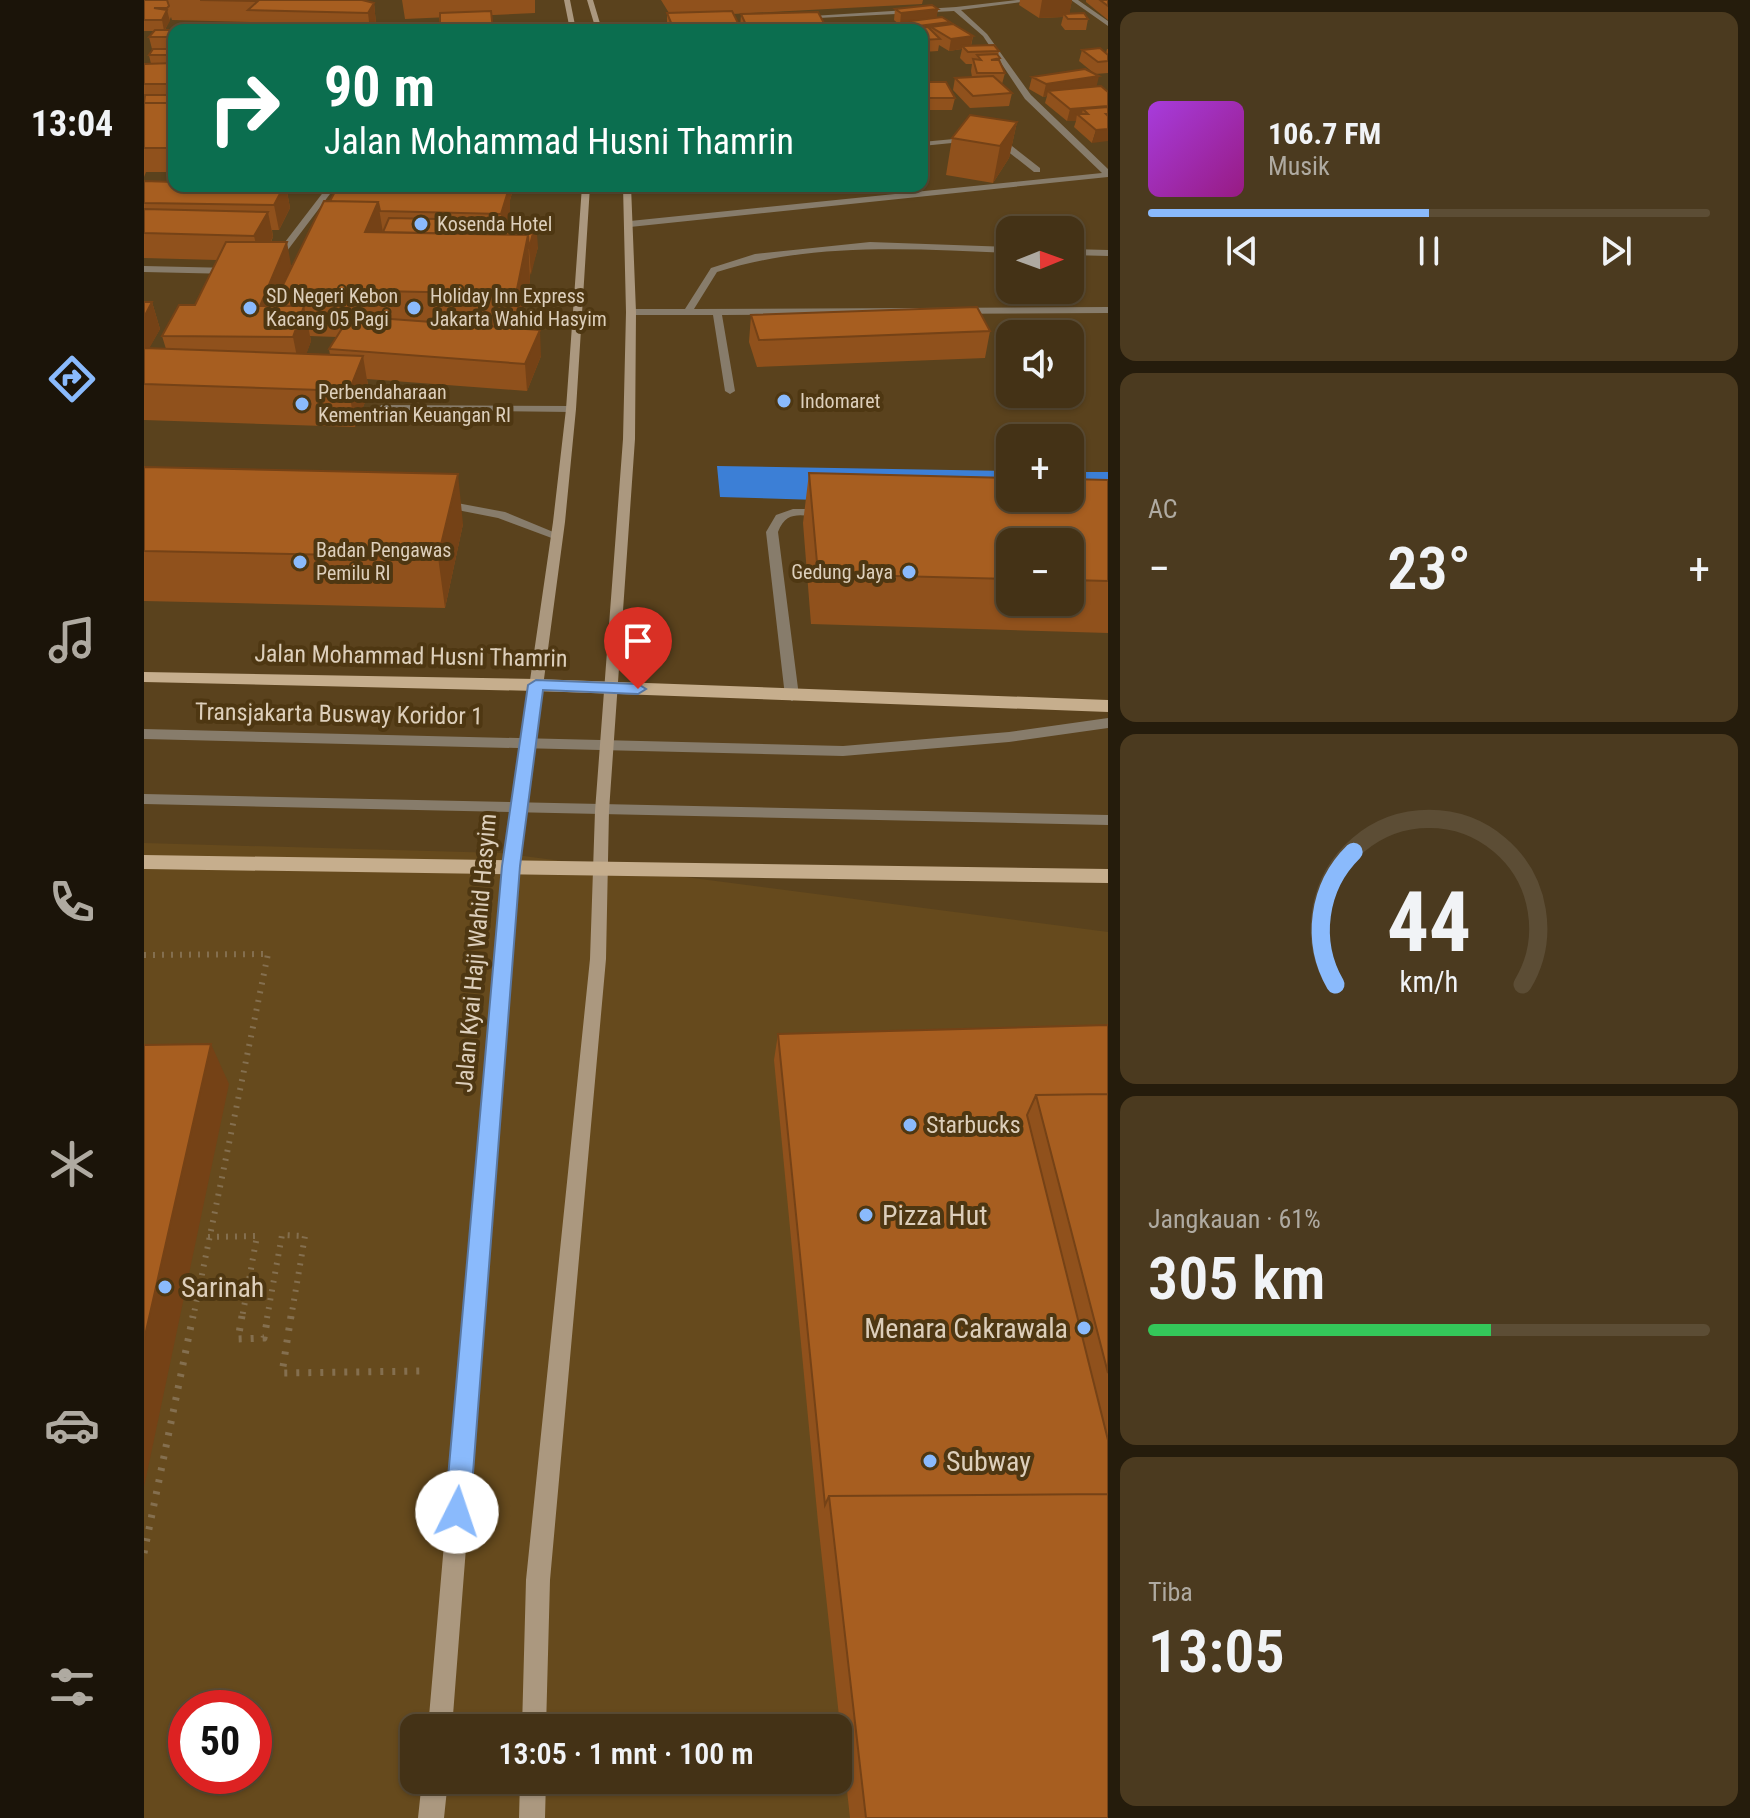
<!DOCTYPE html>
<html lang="id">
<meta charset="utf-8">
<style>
:root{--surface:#443216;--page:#4b3a1f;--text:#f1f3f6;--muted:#afaaa1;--line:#5c4d35;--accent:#8abafc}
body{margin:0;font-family:"Roboto Condensed",sans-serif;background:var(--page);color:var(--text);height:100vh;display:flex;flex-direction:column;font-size:30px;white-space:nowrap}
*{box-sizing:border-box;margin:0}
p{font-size:26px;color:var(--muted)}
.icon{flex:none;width:44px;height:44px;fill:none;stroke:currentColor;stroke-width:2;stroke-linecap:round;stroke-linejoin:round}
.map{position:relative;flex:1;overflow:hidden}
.drawer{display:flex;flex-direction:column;gap:12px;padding:12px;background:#251c0c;width:642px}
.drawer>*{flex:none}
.hud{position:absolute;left:24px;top:24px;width:760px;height:168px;border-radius:16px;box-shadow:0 2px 6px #0004,0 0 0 2px var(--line);background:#0b6e4f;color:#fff;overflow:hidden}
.needle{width:52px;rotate:89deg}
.buttons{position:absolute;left:852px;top:216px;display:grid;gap:16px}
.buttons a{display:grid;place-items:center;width:88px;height:88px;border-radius:16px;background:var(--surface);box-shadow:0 2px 6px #0004,0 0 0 2px var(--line);font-size:40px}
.speed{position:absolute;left:24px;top:1690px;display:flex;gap:16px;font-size:40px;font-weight:700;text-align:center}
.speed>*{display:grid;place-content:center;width:104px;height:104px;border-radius:50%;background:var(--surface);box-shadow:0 2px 6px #0004,0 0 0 2px var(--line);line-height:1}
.speed .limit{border:12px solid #d22;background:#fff;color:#111}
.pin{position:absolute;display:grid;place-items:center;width:68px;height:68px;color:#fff;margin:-82px -34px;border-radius:50% 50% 50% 0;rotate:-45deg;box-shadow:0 0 8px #0007}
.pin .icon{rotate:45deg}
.me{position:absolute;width:88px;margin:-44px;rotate:4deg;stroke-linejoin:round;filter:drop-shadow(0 0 6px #0008)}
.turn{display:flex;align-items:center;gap:28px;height:168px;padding:0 24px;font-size:36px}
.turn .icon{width:104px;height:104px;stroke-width:2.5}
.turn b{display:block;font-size:56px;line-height:68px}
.big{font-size:60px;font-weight:600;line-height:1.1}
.drawer .widget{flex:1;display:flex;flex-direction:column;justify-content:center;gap:12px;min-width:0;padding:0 28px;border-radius:16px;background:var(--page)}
.drawer .dial{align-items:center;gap:0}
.dial svg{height:208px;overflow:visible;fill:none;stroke:var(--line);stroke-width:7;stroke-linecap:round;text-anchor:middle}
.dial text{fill:var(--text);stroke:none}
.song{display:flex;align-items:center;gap:24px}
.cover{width:96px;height:96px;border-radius:12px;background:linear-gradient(135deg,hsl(280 70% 55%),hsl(310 70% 35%))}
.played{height:8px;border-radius:4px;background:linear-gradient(90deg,var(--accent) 50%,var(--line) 50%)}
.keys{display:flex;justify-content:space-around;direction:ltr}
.heat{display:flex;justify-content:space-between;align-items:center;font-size:44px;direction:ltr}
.charge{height:12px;border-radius:6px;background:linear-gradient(90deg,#34c759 61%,var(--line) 0)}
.trip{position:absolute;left:256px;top:1714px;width:452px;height:80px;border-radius:16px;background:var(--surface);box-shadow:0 2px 6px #0004,0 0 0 2px var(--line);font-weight:600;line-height:80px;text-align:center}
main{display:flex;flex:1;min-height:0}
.dock{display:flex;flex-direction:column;width:144px;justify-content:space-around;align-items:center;background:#1b1409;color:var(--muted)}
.dock .icon{width:56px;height:56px}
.dock .selected{color:var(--accent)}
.dock b{font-size:36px;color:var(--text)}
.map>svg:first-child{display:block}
</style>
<main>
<nav class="dock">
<b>13:04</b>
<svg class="icon selected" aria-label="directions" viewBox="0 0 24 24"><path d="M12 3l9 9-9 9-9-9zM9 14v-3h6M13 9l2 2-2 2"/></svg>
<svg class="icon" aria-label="music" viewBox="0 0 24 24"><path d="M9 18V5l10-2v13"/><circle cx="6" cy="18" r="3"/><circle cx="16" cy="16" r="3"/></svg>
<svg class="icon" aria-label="phone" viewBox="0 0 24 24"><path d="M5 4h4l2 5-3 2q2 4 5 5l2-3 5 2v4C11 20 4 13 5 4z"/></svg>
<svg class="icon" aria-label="climate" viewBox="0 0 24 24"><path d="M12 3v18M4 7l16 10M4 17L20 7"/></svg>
<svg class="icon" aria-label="car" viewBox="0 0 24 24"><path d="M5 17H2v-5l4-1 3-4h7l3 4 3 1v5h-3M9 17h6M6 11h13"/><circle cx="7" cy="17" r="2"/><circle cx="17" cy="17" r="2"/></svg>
<svg class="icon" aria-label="filters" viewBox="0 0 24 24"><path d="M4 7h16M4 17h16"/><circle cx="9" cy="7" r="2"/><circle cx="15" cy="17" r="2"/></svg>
</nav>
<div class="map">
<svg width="964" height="1818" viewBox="0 0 964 1818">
<rect width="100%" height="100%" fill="#5a421d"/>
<path fill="#664a1d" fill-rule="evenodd" d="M0 843 356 853 964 932V1818H0ZM42 1708H110V1776H42ZM270 1728H694V1780H270Z"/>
<path fill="#3c7fd6" d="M573 466 866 471V498H926V472H964V509L576 497Z"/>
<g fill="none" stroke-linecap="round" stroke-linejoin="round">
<path stroke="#846f4f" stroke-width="6" stroke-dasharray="2 7" stroke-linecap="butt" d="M0 955 124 954 49 1318
M64 1237 113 1236 98 1318
M123 1318 138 1235 161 1236 147 1318"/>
<path stroke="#846f4f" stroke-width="7" stroke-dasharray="3 9" stroke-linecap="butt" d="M98 1316 94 1339 120 1338 124 1316
M147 1316 138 1373 279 1371
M0 1553 49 1316"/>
<path fill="#877c6b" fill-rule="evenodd" d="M848 135H854L896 168V172H890L848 139Z
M831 137 828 141 778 146V142Z
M726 242 866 247V253C768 249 668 242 573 272L550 309 964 307V313L578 315 591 391 586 394 581 391 569 315H487L482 312 487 309H541L567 268 611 254Z
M926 249 964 250V256L926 255Z
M237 405 427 406 432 409 427 412 241 410 236 407Z
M297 500 361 512 419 536 413 540 354 518 293 506V502Z
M649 509H682L688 513C670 524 645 502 634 532L655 696 648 701 641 696 622 532 632 515Z
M964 718V728L865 742 699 756 0 739V729L699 746 865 732Z
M0 794 964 815V825L0 804Z"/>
<path fill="#877c6b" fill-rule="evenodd" d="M873 0H892L817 10 843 34 887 95 964 169V177L486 227 482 224 486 221 958 173 881 99 839 36 810 11 655 19 652 17 812 7Z
M927 0H934L964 21V26Z
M544 22 546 25 454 30 451 28Z
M430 25 428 28 340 30 343 28Z
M184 186H192L134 263H128V259Z
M0 266 88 268 93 271 88 274 0 272Z"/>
<path fill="#ab987f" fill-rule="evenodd" d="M420 0H426L432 30H426Z
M443 0H449L458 30H452Z
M438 186H446L432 409 421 522 375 866 308 1728H284L359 866 409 522 422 409Z
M479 186H487L492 312 491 439 465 811 462 959 406 1580 402 1728H378L382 1580 446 959 451 811 479 439 482 312Z
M278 1780H304L300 1818H274Z
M376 1780H402L401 1818H375Z"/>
<path fill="#c6ae8d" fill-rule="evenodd" d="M0 672 392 679 964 700V712L392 691 0 682Z
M0 855 964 869V883L0 869Z"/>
</g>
<path fill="#90511c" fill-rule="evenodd" d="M0 0H220L230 3 232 24 229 30H100L107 26 106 22 28 20 27 17 21 30H30V49H8L5 37 10 31H0Z
M258 0H391V13L261 19Z
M517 0H779L778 4 589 14 596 27 595 30H523V13H525Z
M876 0H928L925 14 944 19 942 30H921L917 25 919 17 895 18 875 5Z
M942 0H964V20L942 2Z
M751 9H794L792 18 806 22V25L829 36 827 46 855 51 854 56 861 73 858 84 868 93 865 106 826 108 809 90 811 78 828 77 827 71 828 64H822L816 58 818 49 805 51 795 45 794 51 778 52V30H743V29L766 28V23L756 25 750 20Z
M597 14 681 25 682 30H596Z
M30 49V172H2L0 177V64H7L5 55Z
M963 49H964V73L951 74 935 61 938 50 962 53Z
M888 77 952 87 964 92 948 143 930 127 932 121H923L901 103 903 96 899 97 885 89Z
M778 82 811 98 808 110H778Z
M873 122 865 158 849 183 802 175 808 138Z
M0 181 30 186H142L146 208 135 230H128L129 237 127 242 148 266 194 186H370L366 200V213L364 221 394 247 386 275V280L377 328 397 356 383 391 223 379 225 392 211 427 0 420V302H8L16 329 5 348 22 349 18 336 51 305 73 260 0 258ZM166 336 193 337 185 349 186 355 162 354 167 341Z
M607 315 846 331 841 358 613 367 605 342Z
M0 467 319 524 301 608 0 601Z
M665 473 964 480V633L667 624 659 523ZM866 542H926V602H866Z
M964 1025V1818H706L674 1522 630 1060 634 1034Z"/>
<path fill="#754216" d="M898 0H928L925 16 920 14 919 17 895 18Z
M230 3 232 24 229 30H226L224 13Z
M794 9 792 21H767L766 23 756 25 757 13Z
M23 10 26 21 20 31 18 20Z
M806 22 805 34 787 27 786 36 774 30V26Z
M829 36 826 48 818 46V49L805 51 807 39Z
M30 69V103L28 107 23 84Z
M955 76 952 89 904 91 903 96 899 97 902 84Z
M964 106V127L939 109 937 118 933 114 932 121H923L926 109Z
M873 122 865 158 849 183 856 146Z
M964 129V141L948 143 952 130Z
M140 186H142L146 208 135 230 130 205Z
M362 186H370L366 200V213L359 239 357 214 363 196Z
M234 202 241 245 221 232Z
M124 212 129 237 116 261 110 236Z
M392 221 394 247 387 275 385 249Z
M384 235 386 280 375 341 372 294Z
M143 242 149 276 137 289 139 301 125 337 116 306Z
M8 302 16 329 0 358V317Z
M160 306 167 341 156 372 149 337Z
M396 330 397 356 383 391 381 364Z
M219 356 225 392 211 427 205 391Z
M314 474 319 524 301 608 294 557Z
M67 1044 85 1084 0 1487V1340Z"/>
<path fill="#a75e20" stroke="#754216" stroke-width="2" d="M0 0H23L25 6 23 8H10L23 10 18 20H0Z
M56 0H112L111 1Z
M115 0H218L230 3 224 13 104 10Z
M956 0H964V6Z
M788 5 794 9 757 13 751 9Z
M347 11 349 30H296V13Z
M588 11 596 27 530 30 523 13Z
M674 12 681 25 603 27 597 14Z
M940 13 944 19H924L920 14Z
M798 17 806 22 774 26 767 21Z
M41 24H62L59 30H37Z
M809 24 829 36 807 39 787 27Z
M73 25H93L89 30H69Z
M103 26 142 27 139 30H100Z
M680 27 682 30H632L631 28Z
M784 27 796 39 778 40V30L743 29Z
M169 29H212L168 30Z
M11 30H30V37H5Z
M850 45 855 51 824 52 818 46Z
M956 48 964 55V61L954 62 938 50Z
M9 49H30V55H5Z
M853 54 856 58 847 60H855L861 73H833L829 59 837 60 833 55Z
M30 63V69L23 84H0V64Z
M941 69 955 76 902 84 888 77Z
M849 76 868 93 829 96 811 78Z
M778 82H802L811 98H778Z
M957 86 964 92V106L926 109 904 91Z
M1 95H30V103H0Z
M0 103H30V148H0Z
M964 107V114H962L964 116V129L952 130 933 114H944L939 109Z
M826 115 873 122 856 146 808 138Z
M0 181 30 182V186H140L130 205 0 203Z
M194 186H263L365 188 357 214 236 211 234 202 186 201Z
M180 201 234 202 221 232 384 235 372 294 137 289Z
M0 209 124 212 110 236 0 233Z
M245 218 392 221 385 249 384 235 239 232Z
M82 242H143L116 306H160L149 337 18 336 35 305H51Z
M0 302H8L0 317Z
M833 307 846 331 615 340 607 315Z
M206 316 396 330 381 364 185 349Z
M0 348 219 356 205 391 0 384Z
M0 467 314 474 294 557 0 551Z
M665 473 866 478V498H926V479L964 480V581L926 580V542H866V579L674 574Z
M964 1025V1094L892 1095 883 1115 964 1440V1494L685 1496 681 1505 634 1034Z
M67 1044 0 1340V1045Z
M964 1094V1373L892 1095Z
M964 1494V1818H722L685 1496Z"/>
<path fill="#8abafc" stroke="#5a79a4" stroke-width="2" d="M392 680 494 684 502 689 494 694 399 690 376 866 326 1512 322 1521 313 1525 304 1521 301 1512 358 866 384 685Z"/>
<g fill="#8abafc" stroke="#4e3712" stroke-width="3">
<circle cx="277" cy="224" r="8"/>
<circle cx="106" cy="308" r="8"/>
<circle cx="270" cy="308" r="8"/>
<circle cx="640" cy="401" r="8"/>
<circle cx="158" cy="404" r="8"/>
<circle cx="156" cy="562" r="8"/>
<circle cx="765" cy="572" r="8"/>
<circle cx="766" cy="1125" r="8"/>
<circle cx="722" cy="1215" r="8"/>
<circle cx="21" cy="1287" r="8"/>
<circle cx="940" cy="1328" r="8"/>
<circle cx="786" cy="1461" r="8"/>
</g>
<g text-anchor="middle" stroke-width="8" stroke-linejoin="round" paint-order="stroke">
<g font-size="20" fill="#ddcfbb" stroke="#4e3712" text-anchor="start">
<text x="293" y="231">Kosenda Hotel</text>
<text x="122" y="303">SD Negeri Kebon<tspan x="122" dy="23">Kacang 05 Pagi</tspan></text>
<text x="286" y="303">Holiday Inn Express<tspan x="286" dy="23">Jakarta Wahid Hasyim</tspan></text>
<text x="174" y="399">Perbendaharaan<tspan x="174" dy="23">Kementrian Keuangan RI</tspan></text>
<text x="656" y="408">Indomaret</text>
<text x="172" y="557">Badan Pengawas<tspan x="172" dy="23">Pemilu RI</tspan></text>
<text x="749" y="579" text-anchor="end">Gedung Jaya</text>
</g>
<g font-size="24" fill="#ddcfbb" stroke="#4e3712">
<text transform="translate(267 656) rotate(1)" y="8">Jalan Mohammad Husni Thamrin</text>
<text transform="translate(195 714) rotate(1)" y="8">Transjakarta Busway Koridor 1</text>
<text transform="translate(332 953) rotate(-85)" y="8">Jalan Kyai Haji Wahid Hasyim</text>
</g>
<g font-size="24" fill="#ddcfbb" stroke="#4e3712" text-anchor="start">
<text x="782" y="1133">Starbucks</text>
</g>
<g font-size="28" fill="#ddcfbb" stroke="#4e3712" text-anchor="start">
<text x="738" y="1225">Pizza Hut</text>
<text x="37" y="1297">Sarinah</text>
<text x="924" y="1338" text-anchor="end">Menara Cakrawala</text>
<text x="802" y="1471">Subway</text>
</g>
</g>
</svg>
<div class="buttons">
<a><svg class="needle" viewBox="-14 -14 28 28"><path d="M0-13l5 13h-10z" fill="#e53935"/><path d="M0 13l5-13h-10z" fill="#afaaa1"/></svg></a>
<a><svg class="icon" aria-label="sound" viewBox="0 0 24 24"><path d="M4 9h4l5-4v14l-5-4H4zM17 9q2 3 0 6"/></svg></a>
<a>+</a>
<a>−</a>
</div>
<div class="speed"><div class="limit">50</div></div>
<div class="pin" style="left:494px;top:689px;background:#d93025"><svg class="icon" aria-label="arrive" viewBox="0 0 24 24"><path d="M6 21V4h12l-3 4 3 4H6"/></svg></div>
<svg class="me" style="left:313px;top:1512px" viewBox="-20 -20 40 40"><circle r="19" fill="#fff"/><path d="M0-13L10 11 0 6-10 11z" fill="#8abafc"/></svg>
<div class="trip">13:05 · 1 mnt · 100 m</div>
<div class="hud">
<div class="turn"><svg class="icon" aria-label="right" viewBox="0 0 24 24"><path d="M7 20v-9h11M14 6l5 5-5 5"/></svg><div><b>90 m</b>Jalan Mohammad Husni Thamrin</div></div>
</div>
</div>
<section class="drawer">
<div class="widget">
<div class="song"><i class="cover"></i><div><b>106.7 FM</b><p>Musik</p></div></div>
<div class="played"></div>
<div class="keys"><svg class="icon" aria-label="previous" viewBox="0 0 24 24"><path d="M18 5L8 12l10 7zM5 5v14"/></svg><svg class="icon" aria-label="pause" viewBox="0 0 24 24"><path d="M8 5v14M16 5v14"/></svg><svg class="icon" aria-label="next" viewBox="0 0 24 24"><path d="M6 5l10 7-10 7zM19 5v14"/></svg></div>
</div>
<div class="widget"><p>AC</p>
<div class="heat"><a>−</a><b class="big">23°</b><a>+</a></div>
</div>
<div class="widget dial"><svg viewBox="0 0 100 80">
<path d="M14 69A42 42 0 1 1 86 69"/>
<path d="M14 69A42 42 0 0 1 21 18" stroke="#8abafc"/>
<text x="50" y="56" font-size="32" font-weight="700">44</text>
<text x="50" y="72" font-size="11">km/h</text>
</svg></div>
<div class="widget"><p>Jangkauan · 61%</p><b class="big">305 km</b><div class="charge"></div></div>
<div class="widget"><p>Tiba</p><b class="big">13:05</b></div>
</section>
</main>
